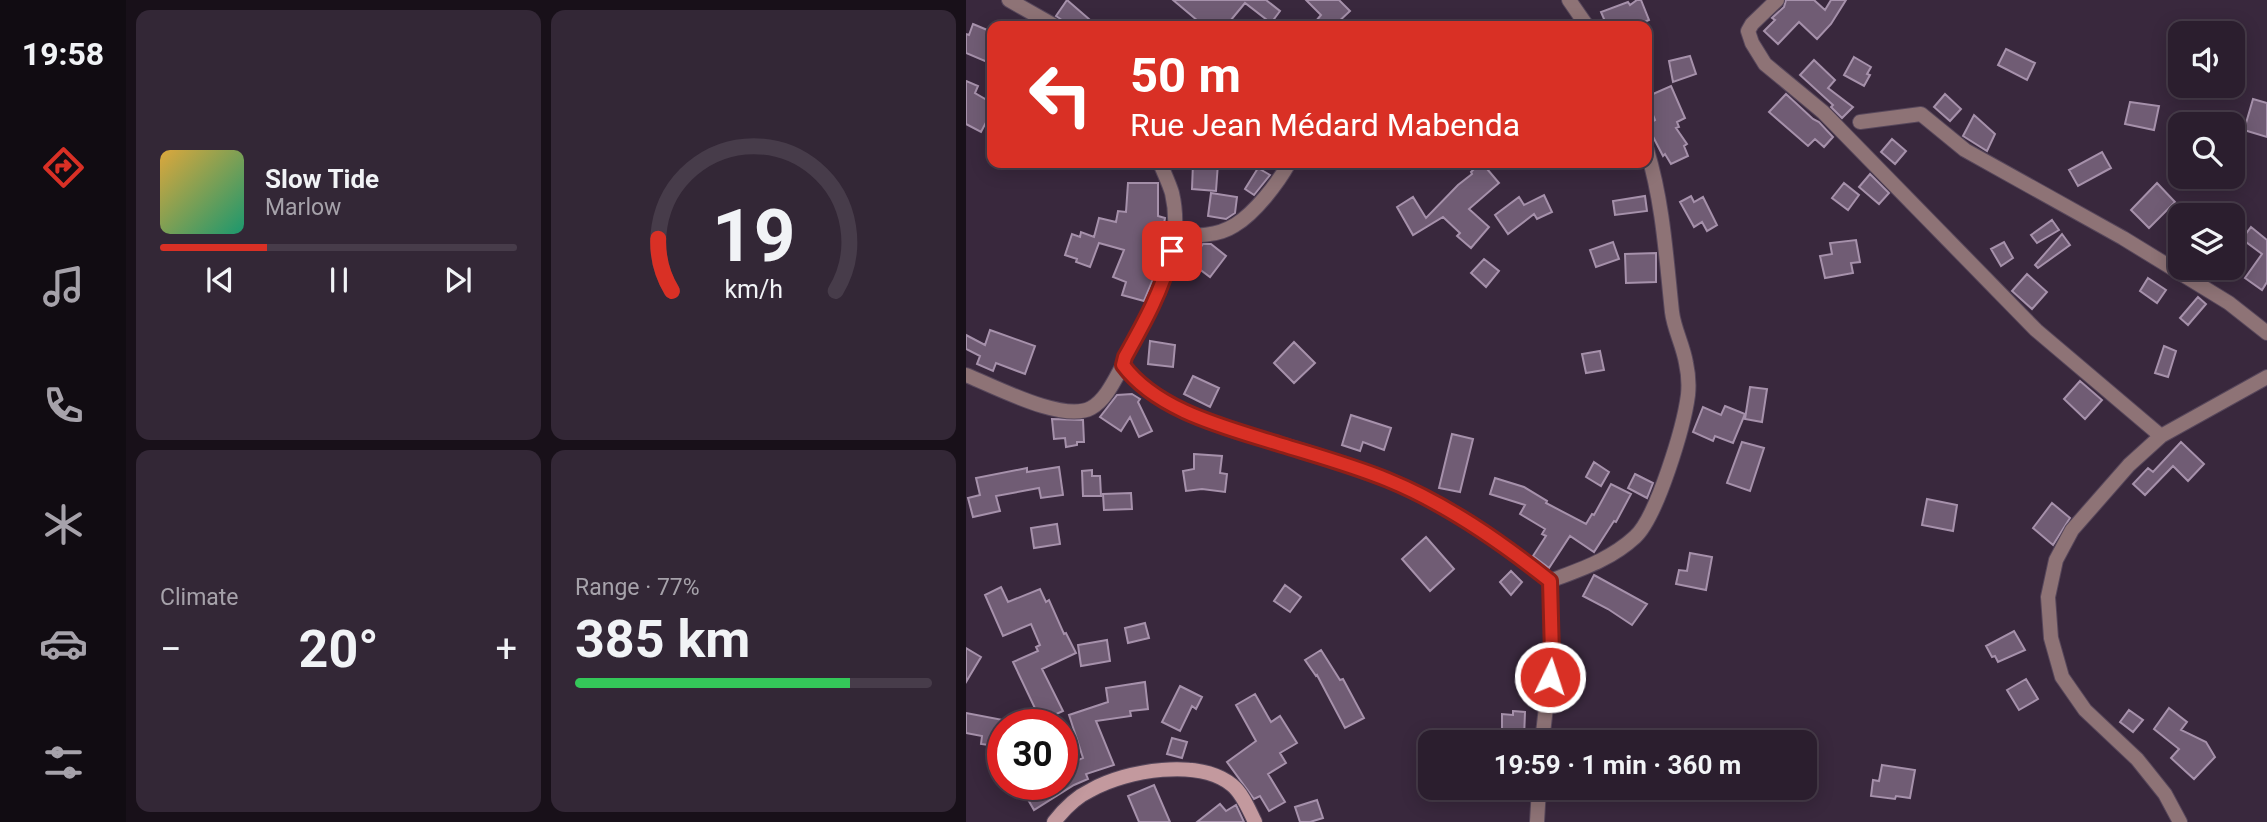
<!DOCTYPE html>
<meta charset="utf-8">
<style>
:root{--surface:#2b1e2e;--page:#332736;--text:#f1f3f6;--muted:#a6a2aa;--line:#473c4a;--accent:#d93025}
body{margin:0;font-family:Roboto,sans-serif;background:var(--page);color:var(--text);height:100vh;display:flex;flex-direction:column;font-size:26px;white-space:nowrap}
*{box-sizing:border-box;margin:0}
p{font-size:23px;color:var(--muted)}
.icon{flex:none;width:38px;height:38px;fill:none;stroke:currentColor;stroke-width:2;stroke-linecap:round;stroke-linejoin:round}
.map{position:relative;flex:1;overflow:hidden}
.details{display:flex;flex-direction:column;gap:10px;padding:10px;background:#181019;width:840px}
.details>*{flex:none}
.banner{position:absolute;left:21px;top:21px;width:665px;height:147px;border-radius:14px;box-shadow:0 4px 18px #0003,0 0 0 2px var(--line);background:#d93025;color:#fff;overflow:hidden}
.buttons{position:absolute;left:1202px;top:21px;display:grid;gap:14px}
.buttons a{display:grid;place-items:center;width:77px;height:77px;border-radius:14px;background:var(--surface);box-shadow:0 4px 18px #0003,0 0 0 2px var(--line);font-size:35px}
.speed{position:absolute;left:21px;top:709px;display:flex;gap:14px;font-size:35px;font-weight:700;text-align:center}
.speed>*{display:grid;place-content:center;width:91px;height:91px;border-radius:50%;background:var(--surface);box-shadow:0 4px 18px #0003,0 0 0 2px var(--line);line-height:1}
.speed .limit{border:10px solid #d22;background:#fff;color:#111}
.pin{position:absolute;display:grid;place-items:center;width:60px;height:60px;color:#fff;margin:-30px;border-radius:14px;box-shadow:0 4px 10px #0006}
.me{position:absolute;width:77px;margin:-38px;rotate:4deg;stroke-linejoin:round;filter:drop-shadow(0 0 5px #0008)}
.turn{display:flex;align-items:center;gap:24px;height:147px;padding:0 28px;font-size:32px}
.turn .icon{width:91px;height:91px;stroke-width:2.5}
.turn b{display:block;font-size:49px;line-height:60px}
.big{font-size:52px;font-weight:700;line-height:1.1}
.details .widget{flex:1;display:flex;flex-direction:column;justify-content:center;gap:10px;min-width:0;padding:0 24px;border-radius:14px;background:var(--page)}
.details .dial{align-items:center;gap:0}
.dial svg{height:182px;overflow:visible;fill:none;stroke:var(--line);stroke-width:7;stroke-linecap:round;text-anchor:middle}
.dial text{fill:var(--text);stroke:none}
.song{display:flex;align-items:center;gap:21px}
.cover{width:84px;height:84px;border-radius:10px;background:linear-gradient(135deg,hsl(40 70% 55%),hsl(160 70% 35%))}
.played{height:7px;border-radius:4px;background:linear-gradient(90deg,var(--accent) 30%,var(--line) 30%)}
.keys{display:flex;justify-content:space-around;direction:ltr}
.heat{display:flex;justify-content:space-between;align-items:center;font-size:38px;direction:ltr}
.charge{height:10px;border-radius:5px;background:linear-gradient(90deg,#34c759 77%,var(--line) 0)}
.details .tiles{flex:1;display:grid;gap:10px;grid-template-columns:repeat(2,1fr)}
.trip{position:absolute;left:452px;top:730px;width:399px;height:70px;border-radius:14px;background:var(--surface);box-shadow:0 4px 18px #0003,0 0 0 2px var(--line);font-weight:700;line-height:70px;text-align:center}
main{display:flex;flex:1;min-height:0}
.menu{display:flex;flex-direction:column;width:126px;justify-content:space-around;align-items:center;background:#110c12;color:var(--muted)}
.menu .icon{width:49px;height:49px}
.menu .current{color:var(--accent)}
.menu b{font-size:32px;color:var(--text)}
.map>svg:first-child{display:block}
</style>
<main>
<nav class="menu">
<b>19:58</b>
<svg class="icon current" aria-label="directions" viewBox="0 0 24 24"><path d="M12 3l9 9-9 9-9-9zM9 14v-3h6M13 9l2 2-2 2"/></svg>
<svg class="icon" aria-label="music" viewBox="0 0 24 24"><path d="M9 18V5l10-2v13"/><circle cx="6" cy="18" r="3"/><circle cx="16" cy="16" r="3"/></svg>
<svg class="icon" aria-label="phone" viewBox="0 0 24 24"><path d="M5 4h4l2 5-3 2q2 4 5 5l2-3 5 2v4C11 20 4 13 5 4z"/></svg>
<svg class="icon" aria-label="climate" viewBox="0 0 24 24"><path d="M12 3v18M4 7l16 10M4 17L20 7"/></svg>
<svg class="icon" aria-label="car" viewBox="0 0 24 24"><path d="M5 17H2v-5l4-1 3-4h7l3 4 3 1v5h-3M9 17h6M6 11h13"/><circle cx="7" cy="17" r="2"/><circle cx="17" cy="17" r="2"/></svg>
<svg class="icon" aria-label="filters" viewBox="0 0 24 24"><path d="M4 7h16M4 17h16"/><circle cx="9" cy="7" r="2"/><circle cx="15" cy="17" r="2"/></svg>
</nav>
<section class="details">
<div class="tiles">
<div class="widget">
<div class="song"><i class="cover"></i><div><b>Slow Tide</b><p>Marlow</p></div></div>
<div class="played"></div>
<div class="keys"><svg class="icon" aria-label="previous" viewBox="0 0 24 24"><path d="M18 5L8 12l10 7zM5 5v14"/></svg><svg class="icon" aria-label="pause" viewBox="0 0 24 24"><path d="M8 5v14M16 5v14"/></svg><svg class="icon" aria-label="next" viewBox="0 0 24 24"><path d="M6 5l10 7-10 7zM19 5v14"/></svg></div>
</div>
<div class="widget dial"><svg viewBox="0 0 100 80">
<path d="M14 69A42 42 0 1 1 86 69"/>
<path d="M14 69A42 42 0 0 1 8 46" stroke="#d93025"/>
<text x="50" y="56" font-size="32" font-weight="700">19</text>
<text x="50" y="72" font-size="11">km/h</text>
</svg></div>
<div class="widget"><p>Climate</p>
<div class="heat"><a>−</a><b class="big">20°</b><a>+</a></div>
</div>
<div class="widget"><p>Range · 77%</p><b class="big">385 km</b><div class="charge"></div></div>
</div>
</section>
<div class="map">
<svg width="1301" height="822" viewBox="0 0 1301 822">
<rect width="100%" height="100%" fill="#39283d"/>
<path fill="#705c74" stroke="#a691ab" stroke-width="2" d="M101 0 131 26H112L106 21 102 26 99 25 97 21 90 16Z
M207 0H300L314 11 305 23 279 3 260 26H238Z
M340 0H373L384 11 368 26H355L350 21 355 15Z
M671 0H675L683 20 670 26H641L635 12 662 2 664 5Z
M820 0H848L859 10 865 0H880L865 24 851 39 833 22 812 44 798 31 809 20 806 18 818 7Z
M7 24 26 32V64L0 53V34L3 35Z
M1040 49 1069 63 1061 80 1032 65Z
M724 56 730 74 707 82 703 61Z
M888 57 905 67 901 74 904 75 898 86 878 75Z
M848 60 869 80 862 88 887 107 876 118 865 107 867 105 834 75Z
M0 81 12 86 9 93 26 103V111L15 132 0 124Z
M705 86 719 118 711 122 713 127 710 128 721 144 718 146 722 156 705 164 699 154 697 156 681 125 689 120 681 100 687 97V94Z
M820 94 847 119 853 122 867 137 858 147 849 139 842 146 803 112Z
M979 94 995 109 984 121 968 107Z
M1287 99 1301 103V137L1278 130Z
M1164 102 1193 106 1188 130 1159 124Z
M1008 115 1029 134 1021 151 997 136Z
M926 139 940 151 929 164 915 152Z
M1136 152 1145 168 1112 186 1103 170Z
M227 163H252L250 191 226 189Z
M514 163H516L533 183 503 209 523 227 505 248 491 236 494 233 477 217 447 235 431 207 447 197 460 218 492 185 506 174 505 172Z
M292 168 304 175 288 195 279 189Z
M904 174 923 193 913 204 893 187Z
M162 183H192V216L199 218 190 272 178 301 156 295 160 282 147 277 158 250 133 243 124 267 110 262 111 259 99 255 106 234 114 237 115 232 128 237 133 218 150 222 152 211 160 212Z
M878 183 893 195 882 210 866 198Z
M1191 183 1209 202 1183 228 1165 210Z
M245 193 271 197 269 213 260 219 242 216Z
M578 195 586 212 571 219 568 214 542 234 529 215 553 197 558 205Z
M679 196 681 211 649 215 647 201Z
M725 196 728 202 737 197 751 225 741 231 736 222 728 227 714 202Z
M1086 220 1093 230 1071 243 1065 235Z
M1285 227 1301 240V282L1296 290 1279 278 1296 254 1276 239Z
M1096 234 1104 245 1072 268 1069 265Z
M890 240 894 262 885 263 887 273 859 278 854 256 866 254 864 243Z
M647 242 653 259 630 267 624 250Z
M1038 242 1047 258 1035 266 1025 249Z
M237 244H245L260 256 244 277 224 262Z
M690 253V282L660 283 659 254Z
M518 259 533 271 520 287 505 273Z
M1061 274 1081 292 1066 309 1046 291Z
M1182 278 1200 290 1191 303 1174 291Z
M1232 297 1240 304 1222 325 1214 318Z
M24 330 69 346 59 374 30 363 27 371 11 364 14 356 0 349V335L19 345Z
M184 341 209 345 207 367 182 364Z
M328 342 349 363 328 383 308 363Z
M1198 346 1210 351 1202 377 1189 373Z
M634 351 638 370 620 373 616 354Z
M227 376 253 388 244 407 218 394Z
M1114 381 1136 400 1119 419 1098 399Z
M784 387 801 389 796 422 779 419Z
M166 394 174 399 172 402 186 431 173 437 164 417 155 431 134 417 151 395Z
M759 406 779 414 767 443 749 436 747 441 727 432 737 407 755 415Z
M385 415 425 428 418 450 397 442 394 451 376 445Z
M86 419 117 420 118 442H111V445L100 447 99 438 88 439Z
M486 434 507 439 494 492 473 488Z
M776 442 798 448 784 491 761 483Z
M1215 442 1238 464 1222 481 1207 466 1179 495 1167 484 1182 468 1187 472Z
M228 454 256 456 254 473 261 474 259 492 236 489 220 491 217 471 228 469Z
M628 462 643 472 635 486 620 477Z
M93 467 97 495 75 498 73 488 30 496 34 511 7 517 2 498 14 495 10 478 61 468V472Z
M126 470V476H134L135 496H117L116 471Z
M669 474 687 483 681 498 662 488Z
M529 478 558 487 581 501 580 503 620 524 626 514 628 515 645 484 665 494 650 522 648 521 628 552 604 536 583 568 567 556 580 536 576 534 579 529 554 514 559 505 524 494Z
M165 493 166 509 138 510 137 494Z
M961 499 991 505 987 531 956 525Z
M1086 503 1104 518 1087 545 1067 528Z
M91 524 94 544 68 548 65 528Z
M460 537 488 569 464 591 436 559Z
M724 553 746 557 740 590 710 584 713 570 721 571Z
M545 571 556 582 545 595 534 582Z
M628 575 681 604 666 625 642 609 617 596Z
M319 585 335 597 324 612 308 601Z
M35 587 42 602 74 589 80 602 83 600 98 634 100 633 110 653 76 669 97 711 75 721 47 662 72 651 70 647 74 645 65 624 37 636 19 595Z
M179 623 183 638 162 643 159 628Z
M1048 631 1059 650 1032 662 1029 656 1026 657 1020 646Z
M141 640 144 661 115 666 112 645Z
M0 648 15 657 0 682Z
M355 650 374 680 377 679 398 718 379 728 351 675 350 676 339 660Z
M559 667H575L572 688 559 689Z
M1060 679 1072 699 1053 710 1041 690Z
M179 682 182 709 164 711 165 716 130 721 148 765 120 774 122 779 108 785 68 810 56 789 63 784H96V767L117 758 103 715 142 702 140 688Z
M214 686 236 697 230 709 226 706 214 731 196 722Z
M289 694 305 722 314 716 331 743 314 753 320 763 302 774 319 802 303 811 294 796 288 799 261 762 290 741 270 705Z
M1203 708 1221 722 1215 730 1240 742 1249 757 1228 779 1205 758 1213 749 1188 729Z
M1163 710 1177 720 1167 732 1154 722Z
M547 711 559 712 558 738 546 737V734H536V714L547 715Z
M0 713 37 720V747L15 744 16 736 0 733Z
M206 738 221 742 216 758 201 754Z
M916 765 949 770 944 798 930 796 929 799 905 796 907 780 913 781Z
M188 785 204 822H173L162 796Z
M351 800 357 818 344 822H334L329 807Z
M254 804 260 811 270 805 278 822H231Z"/>
<g fill="none" stroke-linecap="round" stroke-linejoin="round">
<g stroke="#57475b" stroke-width="16">
<path id="street" d="M43 0 89 26
M603 0 621 26
M811 0 786 24 782 31 786 43 799 64 857 112 1070 330 1195 436
M894 122 955 114 999 150 1157 238 1263 303 1301 333
M194 163C198 173 203 183 206 193 220 253 186 307 159 357L157 365C191 410 260 428 311 443 348 454 387 466 422 480 481 504 535 542 584 581
M210 233C229 237 252 236 269 225 289 213 312 183 323 163
M0 375C28 386 97 423 125 408 140 400 149 379 157 365
M584 581C615 569 644 560 669 537 691 517 718 426 722 395 723 385 722 372 720 363 717 345 708 329 706 312 700 256 697 203 681 150
M576 742 586 655 584 581
M571 822 573 788
M1214 822 1199 794 1171 759 1119 710 1096 677 1085 638 1082 597 1090 560 1106 530 1163 465 1195 436 1301 377"/>
</g>
<g stroke="#57475b" stroke-width="16">
<path id="secondary" d="M88 822C98 809 110 797 125 790 160 770 233 758 266 785 277 794 283 810 289 822"/>
</g>
<use href="#street" stroke="#8e7376" stroke-width="14"/>
<use href="#secondary" stroke="#c3999e" stroke-width="14"/>
</g>
<g fill="none" stroke-linecap="round" stroke-linejoin="round">
<g stroke="#8d1f18" stroke-width="18">
<path id="route" d="M206 251C197 289 178 323 159 357L157 365C192 412 263 428 316 445 352 456 388 466 422 480 481 504 535 542 584 581L586 655 584 677"/>
</g>
<use href="#route" stroke="#d93025" stroke-width="12"/>
</g>
</svg>
<div class="buttons">
<a><svg class="icon" aria-label="sound" viewBox="0 0 24 24"><path d="M4 9h4l5-4v14l-5-4H4zM17 9q2 3 0 6"/></svg></a>
<a><svg class="icon" aria-label="search" viewBox="0 0 24 24"><circle cx="10" cy="10" r="6"/><path d="M15 15l6 6"/></svg></a>
<a><svg class="icon" aria-label="layers" viewBox="0 0 24 24"><path d="M12 4l9 5-9 5-9-5zM3 14l9 5 9-5"/></svg></a>
</div>
<div class="speed"><div class="limit">30</div></div>
<div class="pin" style="left:206px;top:251px;background:#d93025"><svg class="icon" aria-label="arrive" viewBox="0 0 24 24"><path d="M6 21V4h12l-3 4 3 4H6"/></svg></div>
<svg class="me" style="left:584px;top:677px" viewBox="-20 -20 40 40"><circle r="17" fill="#d93025" stroke="#fff" stroke-width="3"/><path d="M0-11L8 9 0 5-8 9z" fill="#fff"/></svg>
<div class="trip">19:59 · 1 min · 360 m</div>
<div class="banner">
<div class="turn"><svg class="icon" aria-label="left" viewBox="0 0 24 24"><path d="M17 20v-9H6M10 6l-5 5 5 5"/></svg><div><b>50 m</b>Rue Jean Médard Mabenda</div></div>
</div>
</div>
</main>
